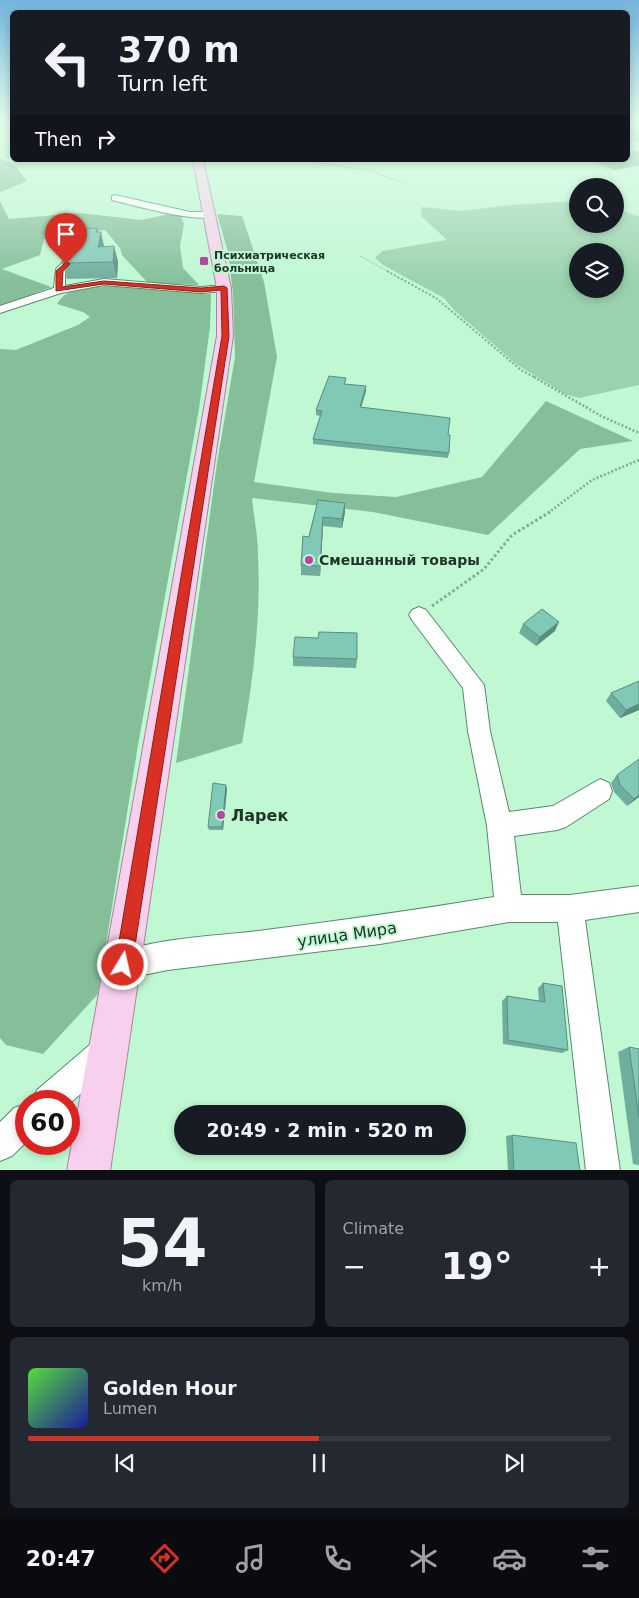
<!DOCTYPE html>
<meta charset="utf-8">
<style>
:root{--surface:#171b24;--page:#242831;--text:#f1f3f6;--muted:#9ea1a6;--line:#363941;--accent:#d93025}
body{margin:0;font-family:"DejaVu Sans",sans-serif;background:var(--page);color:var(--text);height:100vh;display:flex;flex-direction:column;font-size:19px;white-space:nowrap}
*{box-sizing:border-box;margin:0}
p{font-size:16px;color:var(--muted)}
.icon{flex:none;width:28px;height:28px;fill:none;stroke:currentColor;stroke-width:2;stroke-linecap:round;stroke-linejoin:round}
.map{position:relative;height:1170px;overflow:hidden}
.panel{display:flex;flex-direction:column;gap:10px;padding:10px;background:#0d0f14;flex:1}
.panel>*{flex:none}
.banner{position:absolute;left:10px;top:10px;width:620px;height:152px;border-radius:8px;box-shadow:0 2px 8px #0003;background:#171b24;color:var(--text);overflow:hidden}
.fabs{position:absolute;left:569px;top:178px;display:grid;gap:10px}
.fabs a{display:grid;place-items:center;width:55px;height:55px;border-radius:50%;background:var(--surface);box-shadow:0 2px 8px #0003;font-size:25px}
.speed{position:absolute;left:15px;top:1090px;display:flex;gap:10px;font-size:25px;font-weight:700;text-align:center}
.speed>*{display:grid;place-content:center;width:65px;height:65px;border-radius:50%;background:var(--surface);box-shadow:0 2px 8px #0003;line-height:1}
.speed .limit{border:8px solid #d22;background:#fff;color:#111}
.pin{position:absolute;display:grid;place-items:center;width:42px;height:42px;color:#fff;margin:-51px -21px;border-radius:50% 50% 50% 0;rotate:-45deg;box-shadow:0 0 5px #0007}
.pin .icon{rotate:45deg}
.me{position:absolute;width:55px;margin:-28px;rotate:9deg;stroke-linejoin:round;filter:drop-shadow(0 0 4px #0008)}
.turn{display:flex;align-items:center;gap:18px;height:105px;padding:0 25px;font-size:22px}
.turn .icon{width:65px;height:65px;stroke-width:2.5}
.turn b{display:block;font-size:35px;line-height:42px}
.then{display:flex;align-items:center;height:48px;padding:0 25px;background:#0003;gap:10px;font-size:19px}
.big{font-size:38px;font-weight:700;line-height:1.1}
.panel .tile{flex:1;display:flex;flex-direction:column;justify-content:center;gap:8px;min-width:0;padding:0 18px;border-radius:8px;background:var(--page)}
.panel .dial{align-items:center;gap:0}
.dial b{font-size:65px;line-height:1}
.song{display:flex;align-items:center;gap:15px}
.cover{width:60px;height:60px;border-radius:8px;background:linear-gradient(135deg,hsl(110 70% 55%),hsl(240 70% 35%))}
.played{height:5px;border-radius:2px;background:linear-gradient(90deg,var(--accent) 50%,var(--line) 50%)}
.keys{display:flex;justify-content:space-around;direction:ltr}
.heat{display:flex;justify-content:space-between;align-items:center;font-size:28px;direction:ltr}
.panel .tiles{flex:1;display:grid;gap:10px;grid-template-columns:1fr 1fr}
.tile:last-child{grid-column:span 2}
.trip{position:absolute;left:174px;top:1105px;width:292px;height:50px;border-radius:25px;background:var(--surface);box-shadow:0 2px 8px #0003;font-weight:700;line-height:50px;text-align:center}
.menu{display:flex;height:80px;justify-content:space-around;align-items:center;background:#090b0e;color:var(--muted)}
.menu .icon{width:35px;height:35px}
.menu .on{color:var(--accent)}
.menu b{font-size:22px;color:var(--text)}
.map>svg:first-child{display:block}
</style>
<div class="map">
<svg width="639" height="1171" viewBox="0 0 639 1171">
<rect width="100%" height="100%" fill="#bff8d3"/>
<path fill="#99d2ad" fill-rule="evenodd" d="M577 201 578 224H615V209L639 216V385L579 398 565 394 516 364 455 311 444 298 383 265 375 258 382 251 447 240 421 216 422 207 461 211 512 205ZM578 251H615V289H578Z"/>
<path fill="#84bf9a" d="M628 121H639V143L628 139Z
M639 151V166H637L614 170 591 160H628V152Z
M0 158 15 166 27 181 0 192Z
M0 201 9 219 80 213 141 220 179 212 184 224 180 246 183 268 199 285 148 283 122 255 120 248 105 230 65 232 44 239 40 255 2 269 51 287 0 307Z
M217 214 242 216 264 282 277 357 254 482 333 493 396 497 482 477 546 401 633 441 580 449 488 535 373 512 252 498C254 517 258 537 258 556 261 618 253 682 242 743L176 763 217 463 235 357 233 293 228 252Z
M111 286 211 294 210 327 199 409 138 745 98 994 43 1054 6 1045 0 1038V349L16 350 78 325 90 317 83 312 57 304C68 285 91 288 111 286Z"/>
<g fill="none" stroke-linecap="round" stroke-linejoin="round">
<g stroke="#568c6b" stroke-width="2">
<path id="minor" d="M7 121H12V123L8 125 11 129 8 131 1 125Z
M115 195 190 212H209L214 215C201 225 130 204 112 200V196Z
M82 252 86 253V257L65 272V286L104 279 201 287 224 285 229 288 224 291 201 293 104 285 61 293 0 313V306L54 288 56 269 63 262Z
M419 607 426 610 484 685 490 731 509 812 553 806 600 779 609 783 612 791 609 799 566 827 557 830 514 836 521 895H570L639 886V912L585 920 620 1171H586L558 922H509L380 944 168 970 123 979 113 975 109 965 113 955C154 938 214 936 258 931 337 921 416 910 494 897L487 826 468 731 463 688 412 620 409 615 412 610Z
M104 1038 115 1042 119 1053 115 1064 69 1104V1101H32L37 1090 93 1042Z
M26 1104V1142L12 1156 0 1161V1122L14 1108Z"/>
</g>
<g stroke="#a885a0" stroke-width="2">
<path id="major" d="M193 160H203L231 288 233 336 110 1171H67L217 336V288Z"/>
</g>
<path stroke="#80ac90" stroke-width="1" stroke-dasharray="1 1" stroke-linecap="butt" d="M301 160 371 171 408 185
M587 160 607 168 612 179 608 186
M615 208 618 211
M360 256 389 272"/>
<path stroke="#80ac90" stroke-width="2" stroke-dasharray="2 2" stroke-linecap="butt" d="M387 271 436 298 521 370 536 378"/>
<path stroke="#80ac90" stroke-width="2.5" stroke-dasharray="2 2" stroke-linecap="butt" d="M534 377 601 416 639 433
M548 513 592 480 639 460"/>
<path stroke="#80ac90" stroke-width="3" stroke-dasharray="2.5 2.5" stroke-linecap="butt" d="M432 606 484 569 512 535 550 512"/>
<use href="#minor" fill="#fff" fill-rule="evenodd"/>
<use href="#major" fill="#f7d0ed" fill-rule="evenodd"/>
</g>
<path fill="#6fad9d" d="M97 228 104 247 118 261 117 278 67 279 62 263 69 253 66 241Z
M346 378 345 384 366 391 361 407 448 435 449 453 448 458 313 444V439L320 416 316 415V410Z
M318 500 345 512 342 528 323 526 320 576 301 575V565Z
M523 624 555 631 536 646 519 633Z
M293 657 357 659 356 668 293 666Z
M639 681V710L620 718 606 701 611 693Z
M617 775 639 797 627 806 614 792 611 783Z
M227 789 223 830H209L208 827Z
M543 983 568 1050 562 1053 503 1044 502 1001 507 996 539 1001 538 988Z
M629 1047 639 1049V1165L633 1164 618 1052Z
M512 1135 580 1171H508L506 1136Z"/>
<path fill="#5a8d80" d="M97 228 99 239 101 232 104 246 98 247 96 232Z
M79 235 82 250 70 256 66 241Z
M114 246 118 261 117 278 113 262Z
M366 386V391L360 411V407Z
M345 503V512L342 528V519Z
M323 517V526L320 576V566Z
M559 622 555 631 536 646 540 637Z
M639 704V710L620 718 626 710Z
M226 785 227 789 223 830 222 827Z
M639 795V797L627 806 634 799Z"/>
<path fill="#81c9b7" stroke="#5a8d80" d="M97 228 96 232H101L98 247 114 246 113 262 62 263 63 258 84 242V237L79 235 66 241 68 230Z
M329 376 346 378 344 384 366 386 360 407 450 418 448 435H450L449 453 313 439 322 411 316 410Z
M318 500 345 503 342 519 323 517 320 566 301 565 303 536 309 537Z
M542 609 559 622 540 637 523 624Z
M319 632 357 633V659L293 657 295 637 318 638Z
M639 681V704L626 710 611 693Z
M639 759V795L634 799 620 785 617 775Z
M213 783 226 785 222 827H208Z
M543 983 562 986 568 1050 508 1040 507 996 545 1002Z
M629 1047 639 1049V1117Z
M512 1135 576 1143 580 1171H514Z"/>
<linearGradient id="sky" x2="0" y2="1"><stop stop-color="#74b4db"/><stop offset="0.43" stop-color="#e2fceb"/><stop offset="1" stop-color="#e2fceb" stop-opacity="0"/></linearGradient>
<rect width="639" height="284" fill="url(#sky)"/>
<path fill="#d93025" stroke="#8d1f18" d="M66 262 70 264 63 271 62 287 104 281 201 288 224 286 227 288 229 336 132 965 129 972 123 974 117 972 115 965 222 336 221 290 201 292 104 284 56 291V271Z"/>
<g fill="#b745a0" stroke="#bff8d3" stroke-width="2">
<rect x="199" y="256" width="10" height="10" rx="2.5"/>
<circle cx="309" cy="560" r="5"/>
<circle cx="221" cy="815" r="5"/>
</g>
<g text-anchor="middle" stroke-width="4" stroke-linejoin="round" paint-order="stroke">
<g font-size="11" font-weight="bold" fill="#203628" stroke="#bff8d3" text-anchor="start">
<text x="214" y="259">Психиатрическая<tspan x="214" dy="13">больница</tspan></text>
</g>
<g font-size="14" font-weight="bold" fill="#203628" stroke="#bff8d3" text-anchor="start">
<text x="319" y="565">Смешанный товары</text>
</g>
<g font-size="16" font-weight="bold" fill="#203628" stroke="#bff8d3" text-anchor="start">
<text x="231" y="821">Ларек</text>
</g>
<g font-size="16" fill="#203628" stroke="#bff8d3">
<text transform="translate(347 934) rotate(-8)" y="6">улица Мира</text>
</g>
</g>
</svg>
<div class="fabs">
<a><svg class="icon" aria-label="search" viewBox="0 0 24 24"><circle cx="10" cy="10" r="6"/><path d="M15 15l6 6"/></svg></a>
<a><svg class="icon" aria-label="layers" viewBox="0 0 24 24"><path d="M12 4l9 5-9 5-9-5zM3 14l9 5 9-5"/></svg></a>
</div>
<div class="speed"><div class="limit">60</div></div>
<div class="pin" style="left:66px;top:264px;background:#d93025"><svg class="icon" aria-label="arrive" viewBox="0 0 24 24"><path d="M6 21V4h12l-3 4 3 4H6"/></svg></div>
<svg class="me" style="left:123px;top:965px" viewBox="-20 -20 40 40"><circle r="17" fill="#d93025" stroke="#fff" stroke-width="3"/><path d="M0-11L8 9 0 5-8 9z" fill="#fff"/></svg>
<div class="trip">20:49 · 2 min · 520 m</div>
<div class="banner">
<div class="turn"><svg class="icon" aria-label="left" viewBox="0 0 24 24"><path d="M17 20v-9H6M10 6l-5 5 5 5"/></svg><div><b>370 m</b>Turn left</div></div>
<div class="then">Then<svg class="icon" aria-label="right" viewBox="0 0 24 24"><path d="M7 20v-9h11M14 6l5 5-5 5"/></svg></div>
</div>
</div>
<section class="panel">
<div class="tiles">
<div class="tile dial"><b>54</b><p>km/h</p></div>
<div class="tile"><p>Climate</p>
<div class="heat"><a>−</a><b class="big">19°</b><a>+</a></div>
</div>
<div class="tile">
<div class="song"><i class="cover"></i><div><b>Golden Hour</b><p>Lumen</p></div></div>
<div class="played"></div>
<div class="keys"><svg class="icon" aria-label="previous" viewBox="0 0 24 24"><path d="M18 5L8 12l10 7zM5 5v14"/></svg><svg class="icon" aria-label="pause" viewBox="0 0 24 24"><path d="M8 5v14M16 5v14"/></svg><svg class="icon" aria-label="next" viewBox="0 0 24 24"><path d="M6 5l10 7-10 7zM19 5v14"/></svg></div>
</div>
</div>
</section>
<nav class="menu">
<b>20:47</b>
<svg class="icon on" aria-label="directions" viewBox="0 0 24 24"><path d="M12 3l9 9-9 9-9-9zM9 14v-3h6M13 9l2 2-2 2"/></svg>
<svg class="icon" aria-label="music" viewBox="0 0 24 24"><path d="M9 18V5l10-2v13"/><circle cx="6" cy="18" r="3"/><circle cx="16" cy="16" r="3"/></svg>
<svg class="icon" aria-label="phone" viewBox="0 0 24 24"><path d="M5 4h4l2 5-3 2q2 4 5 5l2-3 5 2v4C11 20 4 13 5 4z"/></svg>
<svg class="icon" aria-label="climate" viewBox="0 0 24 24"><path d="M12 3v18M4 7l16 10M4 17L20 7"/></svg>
<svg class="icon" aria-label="car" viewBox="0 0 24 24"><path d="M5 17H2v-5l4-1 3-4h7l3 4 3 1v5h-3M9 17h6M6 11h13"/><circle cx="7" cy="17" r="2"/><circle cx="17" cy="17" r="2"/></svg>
<svg class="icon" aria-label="filters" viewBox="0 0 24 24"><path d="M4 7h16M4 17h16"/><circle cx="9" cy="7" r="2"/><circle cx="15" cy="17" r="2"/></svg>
</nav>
